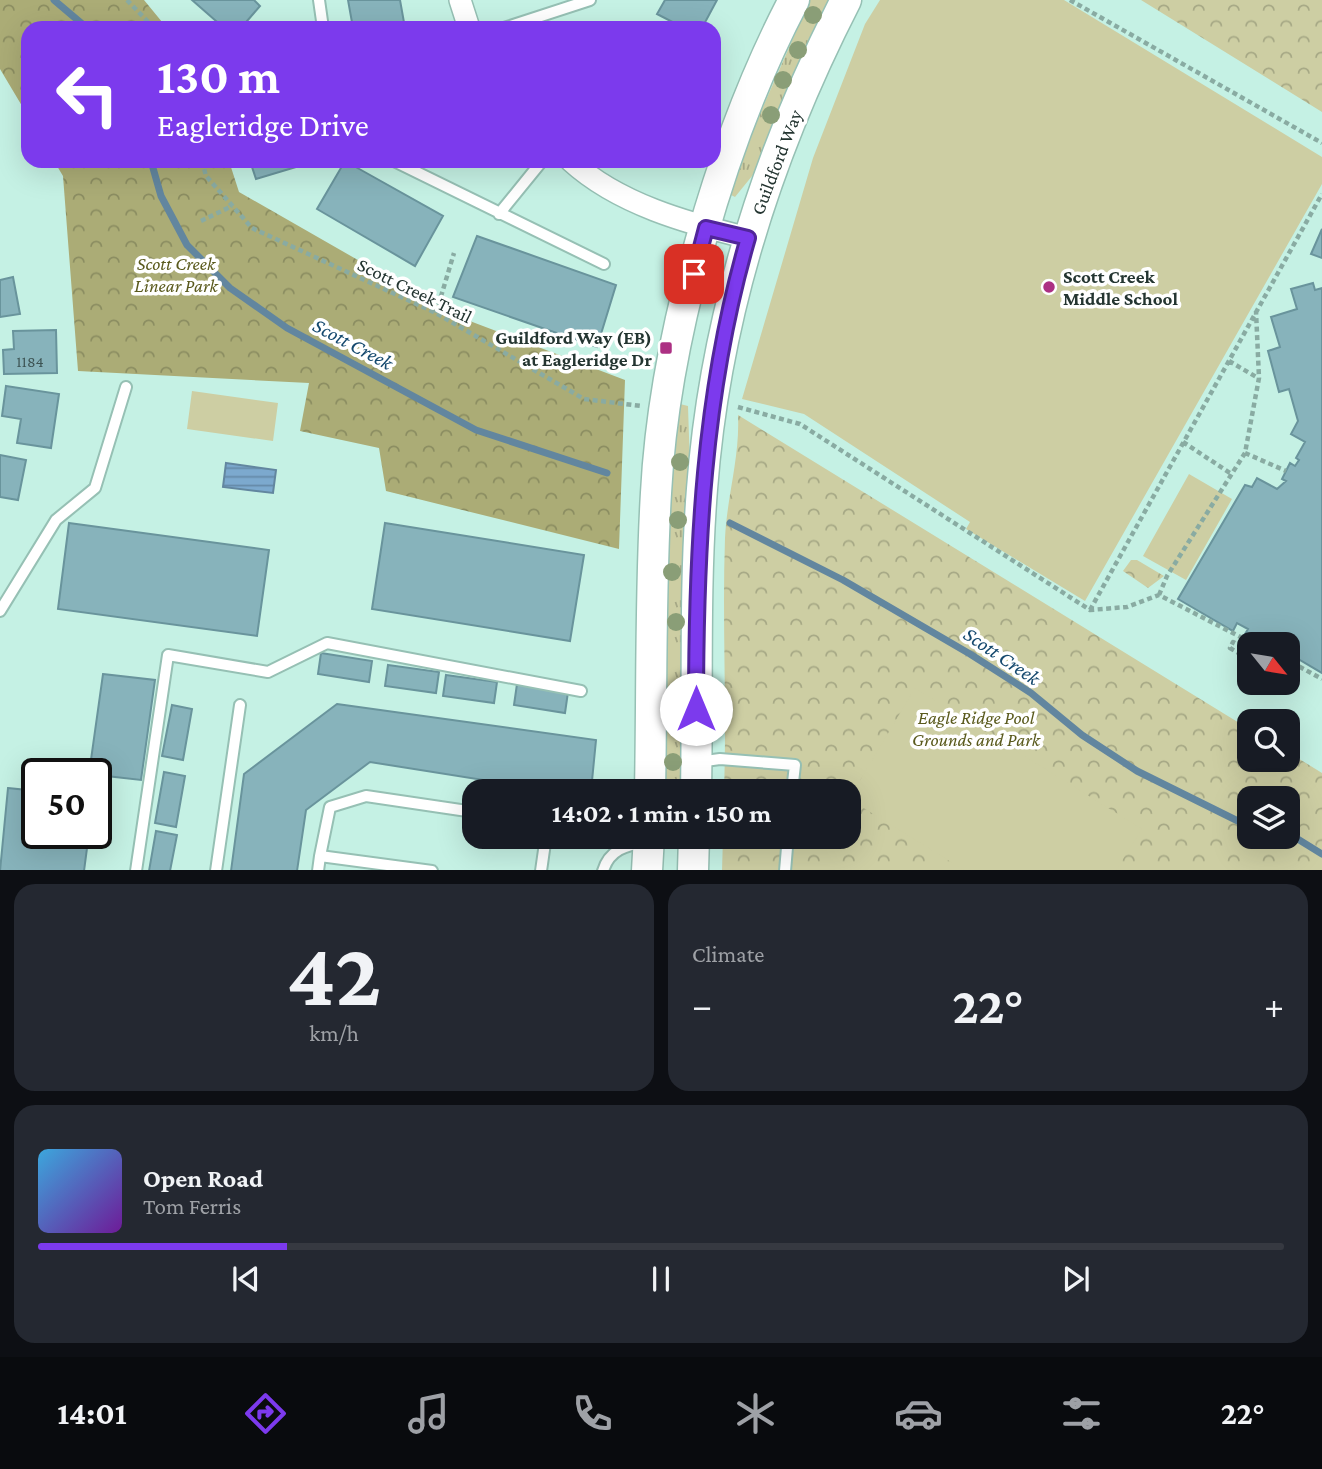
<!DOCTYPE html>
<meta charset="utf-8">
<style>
:root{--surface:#171b24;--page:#242831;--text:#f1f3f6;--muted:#9ea1a6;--line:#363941;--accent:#7c3aed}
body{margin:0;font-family:"Crimson Pro",serif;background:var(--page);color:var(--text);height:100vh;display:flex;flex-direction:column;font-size:26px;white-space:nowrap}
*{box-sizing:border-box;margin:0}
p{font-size:23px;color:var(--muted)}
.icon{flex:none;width:38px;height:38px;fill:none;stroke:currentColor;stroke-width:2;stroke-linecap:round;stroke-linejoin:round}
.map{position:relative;height:870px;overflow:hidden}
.panel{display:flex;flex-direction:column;gap:14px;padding:14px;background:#0d0f14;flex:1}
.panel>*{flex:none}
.top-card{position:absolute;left:21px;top:21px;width:700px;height:147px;border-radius:21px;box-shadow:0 7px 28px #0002;background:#7c3aed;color:#fff;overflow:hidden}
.needle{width:46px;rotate:120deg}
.fabs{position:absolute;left:1237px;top:632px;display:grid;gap:14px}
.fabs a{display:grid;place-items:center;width:63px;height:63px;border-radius:14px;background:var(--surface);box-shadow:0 7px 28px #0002;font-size:35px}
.speed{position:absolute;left:21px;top:758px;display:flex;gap:14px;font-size:35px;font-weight:700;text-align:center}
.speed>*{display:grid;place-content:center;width:91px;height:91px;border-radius:50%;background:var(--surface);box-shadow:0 7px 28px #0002;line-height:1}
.speed .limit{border:4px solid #111;border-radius:10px;background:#fff;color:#111}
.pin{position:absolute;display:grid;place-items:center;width:60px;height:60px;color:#fff;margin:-30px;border-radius:14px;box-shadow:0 4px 10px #0006}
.me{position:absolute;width:77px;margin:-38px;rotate:0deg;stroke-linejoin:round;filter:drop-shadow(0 0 5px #0008)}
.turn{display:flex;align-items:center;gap:24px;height:147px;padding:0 21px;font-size:32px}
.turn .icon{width:91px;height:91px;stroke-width:2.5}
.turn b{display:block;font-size:49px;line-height:60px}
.big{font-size:52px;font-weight:700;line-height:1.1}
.panel .card{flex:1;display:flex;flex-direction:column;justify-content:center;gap:10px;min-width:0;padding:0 24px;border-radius:21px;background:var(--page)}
.panel .dial{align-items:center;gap:0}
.dial b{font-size:91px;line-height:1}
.song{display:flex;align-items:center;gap:21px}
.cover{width:84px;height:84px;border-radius:10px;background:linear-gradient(135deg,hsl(200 70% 55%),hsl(280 70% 35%))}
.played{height:7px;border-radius:4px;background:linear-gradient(90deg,var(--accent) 20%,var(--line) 20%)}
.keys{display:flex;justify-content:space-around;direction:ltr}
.heat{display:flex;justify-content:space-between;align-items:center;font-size:38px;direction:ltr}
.panel .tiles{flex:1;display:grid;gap:14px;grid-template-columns:1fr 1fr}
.card:last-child{grid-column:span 2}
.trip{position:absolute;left:462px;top:779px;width:399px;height:70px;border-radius:21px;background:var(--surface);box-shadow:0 7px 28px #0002;font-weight:700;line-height:70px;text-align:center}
.tab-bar{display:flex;height:112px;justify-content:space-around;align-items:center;background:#090b0e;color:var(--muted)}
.tab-bar .icon{width:49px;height:49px}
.tab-bar .current{color:var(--accent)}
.tab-bar b{font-size:32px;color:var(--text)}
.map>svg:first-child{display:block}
</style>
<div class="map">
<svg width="1322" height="871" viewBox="0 0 1322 871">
<defs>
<pattern id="grass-tufts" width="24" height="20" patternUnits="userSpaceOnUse" patternTransform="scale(1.75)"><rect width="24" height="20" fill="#cdcea3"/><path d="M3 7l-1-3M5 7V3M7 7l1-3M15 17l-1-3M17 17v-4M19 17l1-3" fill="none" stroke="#a6a885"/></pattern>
<pattern id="forest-crowns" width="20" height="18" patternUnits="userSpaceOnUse" patternTransform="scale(1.75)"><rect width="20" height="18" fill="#abac76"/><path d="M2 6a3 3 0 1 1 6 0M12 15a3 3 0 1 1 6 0" fill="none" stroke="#8b8d61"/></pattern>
<pattern id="park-crowns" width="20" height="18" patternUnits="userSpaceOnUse" patternTransform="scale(1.75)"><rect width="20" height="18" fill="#cdcea3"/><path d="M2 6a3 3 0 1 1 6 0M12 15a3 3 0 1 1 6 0" fill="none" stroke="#a6a885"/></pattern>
<pattern id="water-rules" width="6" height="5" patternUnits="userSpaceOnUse" patternTransform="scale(1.75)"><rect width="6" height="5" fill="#7ca9ce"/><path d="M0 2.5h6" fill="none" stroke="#658aa8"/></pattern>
</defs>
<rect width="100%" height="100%" fill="#c5f1e4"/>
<path fill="url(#grass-tufts)" d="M810 0H833L761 165 735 197 731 195 755 125Z
M680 404 688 406 690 467 684 791H663C663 663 659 531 680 404Z"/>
<path fill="url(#forest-crowns)" d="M0 0H144L167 28H28V116L0 69Z
M54 161H229L239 192 454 315 625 380 619 549 386 491 379 448 300 431 309 383 78 371 63 176Z"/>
<path fill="url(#park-crowns)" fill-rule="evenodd" d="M1141 0H1322V112Z
M738 415 1249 729 1250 760H1288V752L1322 773V870L722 871 723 837 849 836V791H724C727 706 722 622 725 538 727 496 740 457 738 415ZM1250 798H1288V836H1250Z
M1131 560H1137L1164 576 1148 588 1123 571Z"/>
<path fill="#cdcea3" d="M880 0H1064L1322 157V184L1085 601 966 529 970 522 804 414 742 399 813 158 865 24Z
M192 391 278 403 273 441 187 429Z
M1189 474 1232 499 1186 580 1143 556Z
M915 688 1142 829 1116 870H964L849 799Z"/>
<path fill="url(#water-rules)" stroke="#62869f" stroke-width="2" d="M226 463 276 470 273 493 223 487Z"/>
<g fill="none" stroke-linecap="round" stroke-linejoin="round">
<path stroke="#62869f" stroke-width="7" d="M54 0 87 28
M151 161 161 196 187 245 230 288 287 328 476 430 607 473
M730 523 843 580 970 654 1031 693 1082 735 1137 771 1250 827
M1288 833 1322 854"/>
</g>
<path fill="#87b3bb" stroke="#69949c" stroke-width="2" d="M192 0H254L260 6 241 28H224Z
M348 0H400L405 28H353Z
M665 0H717L702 28H684L657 14Z
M250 161H316L256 179Z
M345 161 443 216 415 266 317 209Z
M1322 229V258L1311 254Z
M477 236 616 285 597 347 453 297Z
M13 277 20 314 0 317V280Z
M1313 283 1315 290 1322 288V673L1288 653V644H1272L1260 637 1256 643 1244 636 1248 629 1237 623 1233 631 1178 599 1245 485 1252 487 1257 478 1277 489 1286 481 1282 479 1290 463 1295 466 1299 460 1296 458 1305 442 1291 434 1298 421 1289 389 1279 392 1268 351 1280 347 1271 317 1297 309 1291 289Z
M56 330 57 373 4 374 3 350 14 349 13 331Z
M6 386 59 394 51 448 17 443 21 419 2 416Z
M0 455 26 460 18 500 0 497Z
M69 523 269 550 257 636 58 609Z
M385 523 584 555 570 641 372 609Z
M321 653 372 661 369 682 318 674Z
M388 665 439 672 436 693 385 686Z
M103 674 155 680 141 780 89 774Z
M446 675 497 682 494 703 443 696Z
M517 684 568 692 565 713 514 705Z
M337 704 596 740 591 791H553L370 762 306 810 297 871H231L244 774Z
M172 705 192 709 183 760 162 756Z
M164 772 185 776 176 827 155 823Z
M8 788 37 791V833H89L84 871H0Z
M156 831 177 835 170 871H149Z"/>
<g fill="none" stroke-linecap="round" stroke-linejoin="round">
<g stroke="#96c0b4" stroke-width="14">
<path id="lane" d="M319 0 323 28
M504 28 590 0
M394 161 604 264
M499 214 542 161
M0 611 56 520 95 488 126 387
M698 762 720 759 795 765 792 791
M320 856 330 807 366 796 474 812
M136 871 168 655 268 672 327 643 581 691
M216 871 240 705
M318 871 320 856 432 871
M541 871 546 836
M603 871C609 850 626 845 646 842
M785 871 788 836"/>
</g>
<g stroke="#96c0b4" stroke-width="24">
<path id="street" d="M460 0 469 28
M571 161C618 204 687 223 748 238"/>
</g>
<g stroke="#96c0b4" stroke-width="33">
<path id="secondary" d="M650 791C652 692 650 592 656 493 664 338 722 137 794 0
M696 791C698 690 694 590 702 489 715 318 768 152 846 0
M647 871 649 836
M693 871 694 836"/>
</g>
<path stroke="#89aba2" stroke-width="4.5" stroke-dasharray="5 3.5" stroke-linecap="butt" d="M127 0 154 28
M1070 0 1322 143
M202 161 206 176 252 228 436 313 584 399 641 406
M201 221 232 206
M436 313 454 253
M1229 361 1258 378
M738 407 800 424 1090 610 1127 607 1159 595 1254 644
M1183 442 1230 473
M1245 453 1286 471
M1159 595 1167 576 1245 453 1259 378 1256 311
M1090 610 1322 194
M1250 651 1233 642 1230 648 1250 660
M1288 669 1291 662 1322 679"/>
<use href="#lane" stroke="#fff" stroke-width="10"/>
<use href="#street" stroke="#fff" stroke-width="21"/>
<use href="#secondary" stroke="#fff" stroke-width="30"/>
</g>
<g fill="#8a9e77">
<circle cx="813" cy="15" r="9"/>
<circle cx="798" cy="50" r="9"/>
<circle cx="783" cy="80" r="9"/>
<circle cx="771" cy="115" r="9"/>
<circle cx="680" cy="462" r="9"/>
<circle cx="678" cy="520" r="9"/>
<circle cx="672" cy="572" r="9"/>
<circle cx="676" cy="622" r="9"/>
<circle cx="674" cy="714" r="9"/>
<circle cx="673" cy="762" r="9"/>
</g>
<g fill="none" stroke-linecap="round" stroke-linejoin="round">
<g stroke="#51269a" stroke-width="18">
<path id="route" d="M694 274 706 228 748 238C703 392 696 550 696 709"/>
</g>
<use href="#route" stroke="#7c3aed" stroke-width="12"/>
</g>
<g fill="#ac3083" stroke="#fff" stroke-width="2.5">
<circle cx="1049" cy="287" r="7"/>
<rect x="659" y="341" width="14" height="14" rx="3.5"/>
</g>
<g text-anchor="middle" stroke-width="7" stroke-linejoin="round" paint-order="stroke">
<g font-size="16" fill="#3d5454">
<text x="30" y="367">1184</text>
</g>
<g font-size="19" fill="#243531" stroke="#fff">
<text transform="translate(776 162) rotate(-69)" y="7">Guildford Way</text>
<text transform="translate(415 290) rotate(26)" y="7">Scott Creek Trail</text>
</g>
<g font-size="19" font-style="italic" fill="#5a5a1d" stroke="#fff">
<text x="176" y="270">Scott Creek<tspan x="176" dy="22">Linear Park</tspan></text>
<text x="976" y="724">Eagle Ridge Pool<tspan x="976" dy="22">Grounds and Park</tspan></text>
</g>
<g font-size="19" font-weight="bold" fill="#243531" stroke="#fff" text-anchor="start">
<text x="1063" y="283">Scott Creek<tspan x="1063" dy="22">Middle School</tspan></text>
<text x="652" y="344" text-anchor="end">Guildford Way (EB)<tspan x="652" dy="22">at Eagleridge Dr</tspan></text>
</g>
<g font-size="21" font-style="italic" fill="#164a6f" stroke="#fff">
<text transform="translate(353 344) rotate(28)" y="7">Scott Creek</text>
<text transform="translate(1002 656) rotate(34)" y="7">Scott Creek</text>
</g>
</g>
</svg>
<div class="fabs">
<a><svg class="needle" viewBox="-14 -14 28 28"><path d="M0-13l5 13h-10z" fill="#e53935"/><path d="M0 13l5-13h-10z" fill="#9ea1a6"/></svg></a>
<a><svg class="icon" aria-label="search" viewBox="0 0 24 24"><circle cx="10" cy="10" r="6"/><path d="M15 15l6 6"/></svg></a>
<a><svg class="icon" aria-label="layers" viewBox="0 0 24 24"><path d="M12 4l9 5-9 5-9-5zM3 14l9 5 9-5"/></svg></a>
</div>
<div class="speed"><div class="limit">50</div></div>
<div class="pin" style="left:694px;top:274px;background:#d93025"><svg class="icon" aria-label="arrive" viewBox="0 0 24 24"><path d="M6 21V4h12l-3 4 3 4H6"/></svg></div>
<svg class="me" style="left:696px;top:709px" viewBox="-20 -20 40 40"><circle r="19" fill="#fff"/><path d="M0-13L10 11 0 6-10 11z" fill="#7c3aed"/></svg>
<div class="trip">14:02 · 1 min · 150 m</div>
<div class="top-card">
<div class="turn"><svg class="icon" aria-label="left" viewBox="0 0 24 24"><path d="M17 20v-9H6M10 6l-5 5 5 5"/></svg><div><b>130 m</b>Eagleridge Drive</div></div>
</div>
</div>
<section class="panel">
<div class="tiles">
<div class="card dial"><b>42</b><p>km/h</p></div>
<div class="card"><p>Climate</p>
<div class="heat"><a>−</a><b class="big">22°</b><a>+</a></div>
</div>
<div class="card">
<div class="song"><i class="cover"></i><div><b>Open Road</b><p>Tom Ferris</p></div></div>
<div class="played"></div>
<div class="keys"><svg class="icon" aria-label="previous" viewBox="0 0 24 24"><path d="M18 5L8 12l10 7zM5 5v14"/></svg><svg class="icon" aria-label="pause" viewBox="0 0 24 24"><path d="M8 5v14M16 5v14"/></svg><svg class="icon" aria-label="next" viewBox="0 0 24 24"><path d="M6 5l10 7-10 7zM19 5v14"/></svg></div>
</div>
</div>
</section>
<nav class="tab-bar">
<b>14:01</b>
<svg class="icon current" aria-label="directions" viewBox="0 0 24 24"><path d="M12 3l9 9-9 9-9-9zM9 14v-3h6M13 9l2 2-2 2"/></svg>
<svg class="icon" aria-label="music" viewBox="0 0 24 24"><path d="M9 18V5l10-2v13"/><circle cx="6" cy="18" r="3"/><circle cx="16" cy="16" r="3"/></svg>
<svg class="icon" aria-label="phone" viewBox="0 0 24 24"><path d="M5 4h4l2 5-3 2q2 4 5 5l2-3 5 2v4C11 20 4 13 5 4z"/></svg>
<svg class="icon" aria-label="climate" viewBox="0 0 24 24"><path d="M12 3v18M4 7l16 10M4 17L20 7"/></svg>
<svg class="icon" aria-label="car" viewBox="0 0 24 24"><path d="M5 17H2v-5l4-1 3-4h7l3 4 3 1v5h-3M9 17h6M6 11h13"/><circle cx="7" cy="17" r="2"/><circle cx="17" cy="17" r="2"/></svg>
<svg class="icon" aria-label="filters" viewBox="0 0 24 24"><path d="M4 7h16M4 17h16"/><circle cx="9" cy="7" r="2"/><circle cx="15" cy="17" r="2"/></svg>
<b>22°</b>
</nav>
